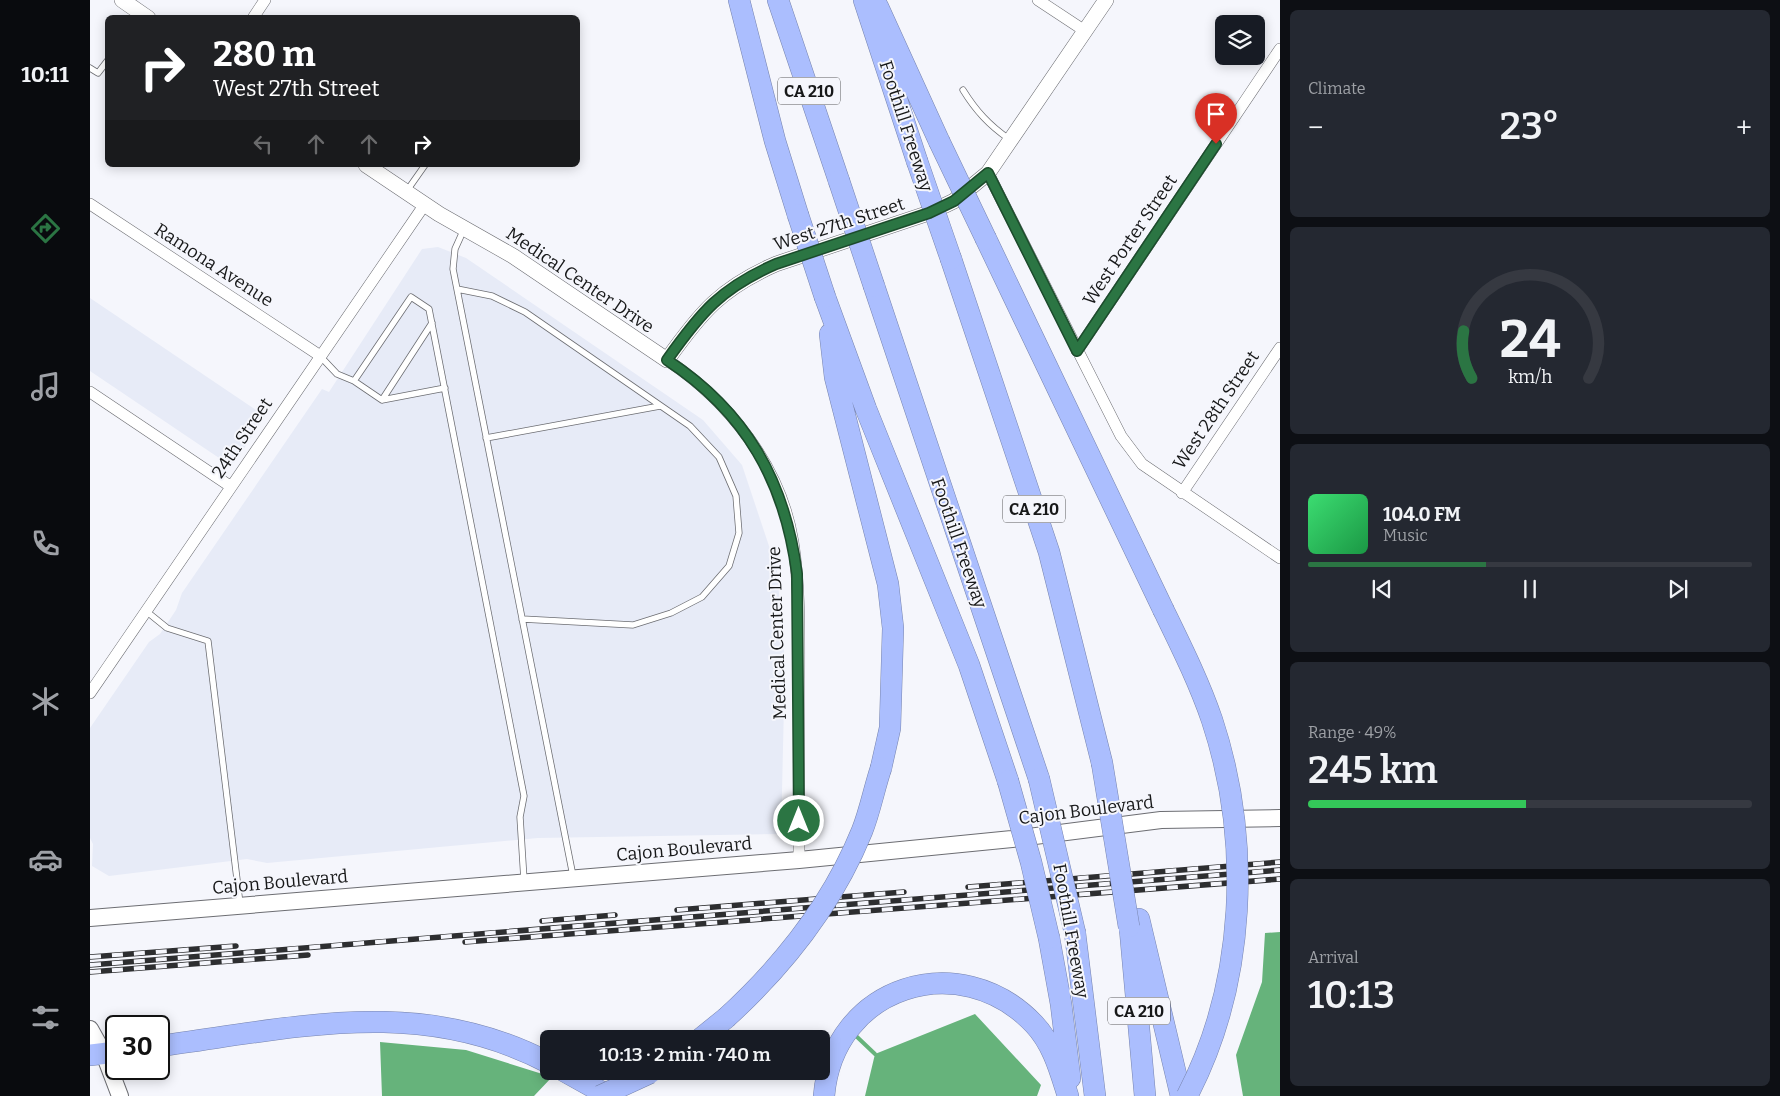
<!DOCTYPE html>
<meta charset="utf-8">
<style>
:root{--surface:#171b24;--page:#242831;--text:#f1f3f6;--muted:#9ea1a6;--line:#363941;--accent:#2b7543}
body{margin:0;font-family:Bitter,serif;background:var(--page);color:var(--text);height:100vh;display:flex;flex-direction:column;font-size:19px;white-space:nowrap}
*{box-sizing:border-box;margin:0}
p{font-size:16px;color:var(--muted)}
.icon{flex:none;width:28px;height:28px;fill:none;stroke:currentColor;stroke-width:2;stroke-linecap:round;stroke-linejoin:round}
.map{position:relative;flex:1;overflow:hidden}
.panel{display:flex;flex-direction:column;gap:10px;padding:10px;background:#0d0f14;width:500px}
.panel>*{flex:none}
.hud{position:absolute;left:15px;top:15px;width:475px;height:152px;border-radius:8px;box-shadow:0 2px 12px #0003;background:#202124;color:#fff;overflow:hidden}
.buttons{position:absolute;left:1125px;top:15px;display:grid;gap:10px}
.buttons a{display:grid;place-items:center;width:50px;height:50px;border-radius:8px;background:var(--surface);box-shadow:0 2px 12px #0003;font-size:25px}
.speed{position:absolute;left:15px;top:1015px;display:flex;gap:10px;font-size:25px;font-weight:700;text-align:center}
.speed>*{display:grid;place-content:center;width:65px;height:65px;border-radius:50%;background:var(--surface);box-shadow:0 2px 12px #0003;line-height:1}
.speed .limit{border:2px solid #111;border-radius:8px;background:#fff;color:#111}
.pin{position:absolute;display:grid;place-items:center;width:42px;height:42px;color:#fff;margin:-51px -21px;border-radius:50% 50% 50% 0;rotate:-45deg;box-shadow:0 0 5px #0007}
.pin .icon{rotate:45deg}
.me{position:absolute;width:55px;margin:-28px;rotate:0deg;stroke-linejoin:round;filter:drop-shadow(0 0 4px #0008)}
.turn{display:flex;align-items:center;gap:18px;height:105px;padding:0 25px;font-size:22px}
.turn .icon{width:65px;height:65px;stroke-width:2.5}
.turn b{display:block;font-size:35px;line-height:42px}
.lanes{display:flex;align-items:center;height:48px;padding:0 25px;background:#0003;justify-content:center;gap:25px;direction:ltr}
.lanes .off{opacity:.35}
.big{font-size:38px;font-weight:600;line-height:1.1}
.panel .tile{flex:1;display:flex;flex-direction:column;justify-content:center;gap:8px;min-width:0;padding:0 18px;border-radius:8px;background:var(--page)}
.panel .dial{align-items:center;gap:0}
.dial svg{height:130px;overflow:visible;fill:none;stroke:var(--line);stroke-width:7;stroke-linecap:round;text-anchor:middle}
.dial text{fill:var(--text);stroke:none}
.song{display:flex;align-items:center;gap:15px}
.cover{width:60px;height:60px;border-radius:8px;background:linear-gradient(135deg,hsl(140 70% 55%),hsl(140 70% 35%))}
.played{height:5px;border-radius:2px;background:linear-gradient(90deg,var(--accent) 40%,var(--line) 40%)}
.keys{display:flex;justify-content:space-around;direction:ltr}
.heat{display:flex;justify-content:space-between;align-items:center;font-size:28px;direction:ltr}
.charge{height:8px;border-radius:4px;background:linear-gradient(90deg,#34c759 49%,var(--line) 0)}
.trip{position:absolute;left:450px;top:1030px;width:290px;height:50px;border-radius:8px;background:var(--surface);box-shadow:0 2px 12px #0003;font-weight:600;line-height:50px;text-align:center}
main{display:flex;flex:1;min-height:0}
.dock{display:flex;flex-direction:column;width:90px;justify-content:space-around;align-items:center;background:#090b0e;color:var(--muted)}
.dock .icon{width:35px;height:35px}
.dock .selected{color:var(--accent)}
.dock b{font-size:22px;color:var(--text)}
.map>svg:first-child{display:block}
</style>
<main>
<nav class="dock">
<b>10:11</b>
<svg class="icon selected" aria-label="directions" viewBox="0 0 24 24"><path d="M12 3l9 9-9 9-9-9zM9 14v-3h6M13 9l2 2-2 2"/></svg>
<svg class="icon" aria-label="music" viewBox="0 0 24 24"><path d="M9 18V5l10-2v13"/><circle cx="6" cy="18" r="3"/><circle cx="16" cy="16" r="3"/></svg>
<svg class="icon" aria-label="phone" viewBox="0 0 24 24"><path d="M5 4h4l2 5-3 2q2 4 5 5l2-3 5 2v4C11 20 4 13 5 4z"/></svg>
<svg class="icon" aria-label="climate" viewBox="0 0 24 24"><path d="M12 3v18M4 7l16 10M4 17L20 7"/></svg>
<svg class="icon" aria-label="car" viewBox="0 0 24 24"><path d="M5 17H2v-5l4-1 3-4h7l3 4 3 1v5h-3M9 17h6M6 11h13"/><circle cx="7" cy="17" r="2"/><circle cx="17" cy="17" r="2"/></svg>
<svg class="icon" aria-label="filters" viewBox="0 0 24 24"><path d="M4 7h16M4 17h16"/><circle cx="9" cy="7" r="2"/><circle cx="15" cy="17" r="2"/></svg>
</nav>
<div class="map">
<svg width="1190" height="1096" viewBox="0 0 1190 1096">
<rect width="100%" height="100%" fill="#f5f6fc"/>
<path fill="#e7ebf7" d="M348 247 376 258 613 420 652 465 687 570 695 663 691 834 448 838 177 863 157 859 19 876 2 866 3 844 0 838V728L59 642 70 634 86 610 92 593 232 389 239 392 332 249Z
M0 298 175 416 145 462 138 464 0 371Z"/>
<path fill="#66b37b" d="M1190 932V1096H1153L1146 1055 1172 982 1175 933Z
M885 1014 951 1085 947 1096H775L785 1054Z
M290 1042 376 1050 462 1077 444 1096H292Z"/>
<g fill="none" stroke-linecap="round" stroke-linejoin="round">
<path stroke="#66b37b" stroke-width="4" d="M765 1035 785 1054"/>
<g stroke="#6c6d72" stroke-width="7">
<path id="service" d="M0 68 8 73 18 60
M873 90C886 111 899 125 919 139
M316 192 335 165
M374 229 365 249 363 269 483 876
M367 289 402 296 435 312 600 426 629 457 646 496 649 533 639 566 612 597 581 613 543 625 432 619
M230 356 247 374 264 381 321 297 339 309 434 796 430 817 434 880
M264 381 292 400 355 388
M292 400 342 323
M396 438 570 406
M56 611 77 628 118 641 150 904"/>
</g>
<g stroke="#6c6d72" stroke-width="12">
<path id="minor" d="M948 0 995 31
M163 18 175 0
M898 173 1031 436 1052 464 1190 558
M0 204 229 355
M987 351 1190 49
M577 360C639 401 691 467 703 542 710 587 709 633 709 678 709 739 709 799 709 860
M0 392 140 486
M1092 493 1190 348
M0 693 335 204"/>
</g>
<g stroke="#6c6d72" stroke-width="16">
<path id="tertiary" d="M32 0 58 18
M276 165 349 214 423 256 577 360C611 312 631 288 686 264L839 213 864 201 898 173 1016 0"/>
</g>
<g stroke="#6c6d72" stroke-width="18">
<path id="secondary" d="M0 918 709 860 922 839 1071 820 1190 818
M0 1029 14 1054 30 1096"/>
</g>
<g stroke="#7784ae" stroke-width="22">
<path id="motorway" d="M649 0 685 141 708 215
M688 0 749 181
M774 0 827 161
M788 7 849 141
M896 239 1073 609
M861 259 959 552 1012 763
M784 286 949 779
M735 297 776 409 879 665 918 781
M740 334 745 377 798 584 803 628 800 728 791 768
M1049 919 1091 1096
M1040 929 1055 1096
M985 933 1005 1096
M959 938 971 1004 980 1078
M610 1039 636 1018
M69 1046C205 1028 330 995 459 1063
M0 1055 26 1052
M474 1071 519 1096
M734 1096C743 986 870 946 944 1024 963 1044 970 1071 978 1096"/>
</g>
<use href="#service" stroke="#fff" stroke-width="5.5"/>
<use href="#minor" stroke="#fff" stroke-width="11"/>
<use href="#tertiary" stroke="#fff" stroke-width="15"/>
<use href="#secondary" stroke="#fff" stroke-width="16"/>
<use href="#motorway" stroke="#abbefe" stroke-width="21"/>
<g stroke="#2d2e30" stroke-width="5.5">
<path id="rail" d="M878 887 1190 862
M587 910 814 892
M452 921 525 915
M375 942 1190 879
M0 957 146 946
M0 965 1190 870
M0 972 218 955"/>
</g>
<use href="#rail" stroke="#f5f6fc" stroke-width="4" stroke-dasharray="11" stroke-linecap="butt"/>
<g stroke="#7784ae" stroke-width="22" stroke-linecap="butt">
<path id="motorway-bridge" d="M849 141 896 239
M827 161 861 259
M749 181 784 286
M708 215 735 297
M1073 609C1091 646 1109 682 1122 720 1162 841 1156 983 1097 1096
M1012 763 1039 927
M949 779 985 933
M918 781 941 862 959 938
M636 1018C694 965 742 905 772 831 780 811 784 789 791 768
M510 1096 560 1073"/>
</g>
<use href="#motorway-bridge" stroke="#abbefe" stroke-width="21"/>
</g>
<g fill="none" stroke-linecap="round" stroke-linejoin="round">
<g stroke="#1c4c2c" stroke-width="12">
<path id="route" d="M709 821 707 574C695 481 656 412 577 360 611 312 631 288 686 264L839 213 864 201 898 173 987 351 1126 144"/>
</g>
<use href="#route" stroke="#2b7543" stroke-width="9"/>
</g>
<g text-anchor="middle" stroke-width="4" stroke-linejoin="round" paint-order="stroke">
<g fill="#f5f6fc" stroke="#5a5b5d" stroke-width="1">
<rect x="688" y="77.5" width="62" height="27" rx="4"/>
<rect x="913" y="495.5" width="62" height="27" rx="4"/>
<rect x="1018" y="997.5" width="62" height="27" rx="4"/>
</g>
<g font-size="16" font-weight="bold" fill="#171819">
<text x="719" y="97">CA 210</text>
<text x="944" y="515">CA 210</text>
<text x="1049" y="1017">CA 210</text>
</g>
<g font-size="18" fill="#171819" stroke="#f5f6fc">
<text transform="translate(816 126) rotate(72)" y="6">Foothill Freeway</text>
<text transform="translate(749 224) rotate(-18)" y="6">West 27th Street</text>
<text transform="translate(1040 240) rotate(-56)" y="6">West Porter Street</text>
<text transform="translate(124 265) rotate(33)" y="6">Ramona Avenue</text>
<text transform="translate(490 280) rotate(34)" y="6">Medical Center Drive</text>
<text transform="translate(1126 410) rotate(-56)" y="6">West 28th Street</text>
<text transform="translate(152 438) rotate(-56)" y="6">24th Street</text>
<text transform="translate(869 543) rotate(71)" y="6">Foothill Freeway</text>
<text transform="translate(687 633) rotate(-92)" y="6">Medical Center Drive</text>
<text transform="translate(996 810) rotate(-7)" y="6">Cajon Boulevard</text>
<text transform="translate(594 849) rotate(-5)" y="6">Cajon Boulevard</text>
<text transform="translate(190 882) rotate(-5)" y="6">Cajon Boulevard</text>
<text transform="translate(981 931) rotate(80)" y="6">Foothill Freeway</text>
</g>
</g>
</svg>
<div class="buttons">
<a><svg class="icon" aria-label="layers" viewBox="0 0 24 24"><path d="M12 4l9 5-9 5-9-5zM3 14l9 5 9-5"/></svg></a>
</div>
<div class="speed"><div class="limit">30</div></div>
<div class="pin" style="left:1126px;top:144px;background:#d93025"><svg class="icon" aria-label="arrive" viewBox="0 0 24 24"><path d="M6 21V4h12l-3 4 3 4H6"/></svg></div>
<svg class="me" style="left:709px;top:821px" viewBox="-20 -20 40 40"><circle r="17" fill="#2b7543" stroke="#fff" stroke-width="3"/><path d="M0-11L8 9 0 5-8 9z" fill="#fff"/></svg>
<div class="trip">10:13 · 2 min · 740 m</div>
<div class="hud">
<div class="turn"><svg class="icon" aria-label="right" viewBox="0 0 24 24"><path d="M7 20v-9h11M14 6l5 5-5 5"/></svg><div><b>280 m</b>West 27th Street</div></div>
<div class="lanes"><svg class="icon off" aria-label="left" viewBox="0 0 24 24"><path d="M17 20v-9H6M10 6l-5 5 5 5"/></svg><svg class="icon off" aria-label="ahead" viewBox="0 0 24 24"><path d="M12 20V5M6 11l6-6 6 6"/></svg><svg class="icon off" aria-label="ahead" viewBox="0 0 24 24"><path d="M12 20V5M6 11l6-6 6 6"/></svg><svg class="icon" aria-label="right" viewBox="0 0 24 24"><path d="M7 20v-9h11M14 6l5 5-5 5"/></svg></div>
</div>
</div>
<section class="panel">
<div class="tile"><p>Climate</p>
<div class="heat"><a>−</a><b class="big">23°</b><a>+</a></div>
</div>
<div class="tile dial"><svg viewBox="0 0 100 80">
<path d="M14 69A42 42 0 1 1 86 69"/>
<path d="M14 69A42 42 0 0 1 9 40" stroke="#2b7543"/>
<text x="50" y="56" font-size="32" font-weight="700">24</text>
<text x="50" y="72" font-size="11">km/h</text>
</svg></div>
<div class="tile">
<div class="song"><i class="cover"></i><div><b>104.0 FM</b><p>Music</p></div></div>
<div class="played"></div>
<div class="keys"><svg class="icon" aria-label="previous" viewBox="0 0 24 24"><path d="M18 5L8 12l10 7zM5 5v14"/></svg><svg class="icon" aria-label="pause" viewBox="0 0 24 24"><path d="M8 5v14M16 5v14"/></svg><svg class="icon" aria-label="next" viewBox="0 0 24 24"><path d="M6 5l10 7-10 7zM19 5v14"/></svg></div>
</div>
<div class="tile"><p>Range · 49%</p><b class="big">245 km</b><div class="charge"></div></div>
<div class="tile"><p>Arrival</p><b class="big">10:13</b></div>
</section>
</main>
